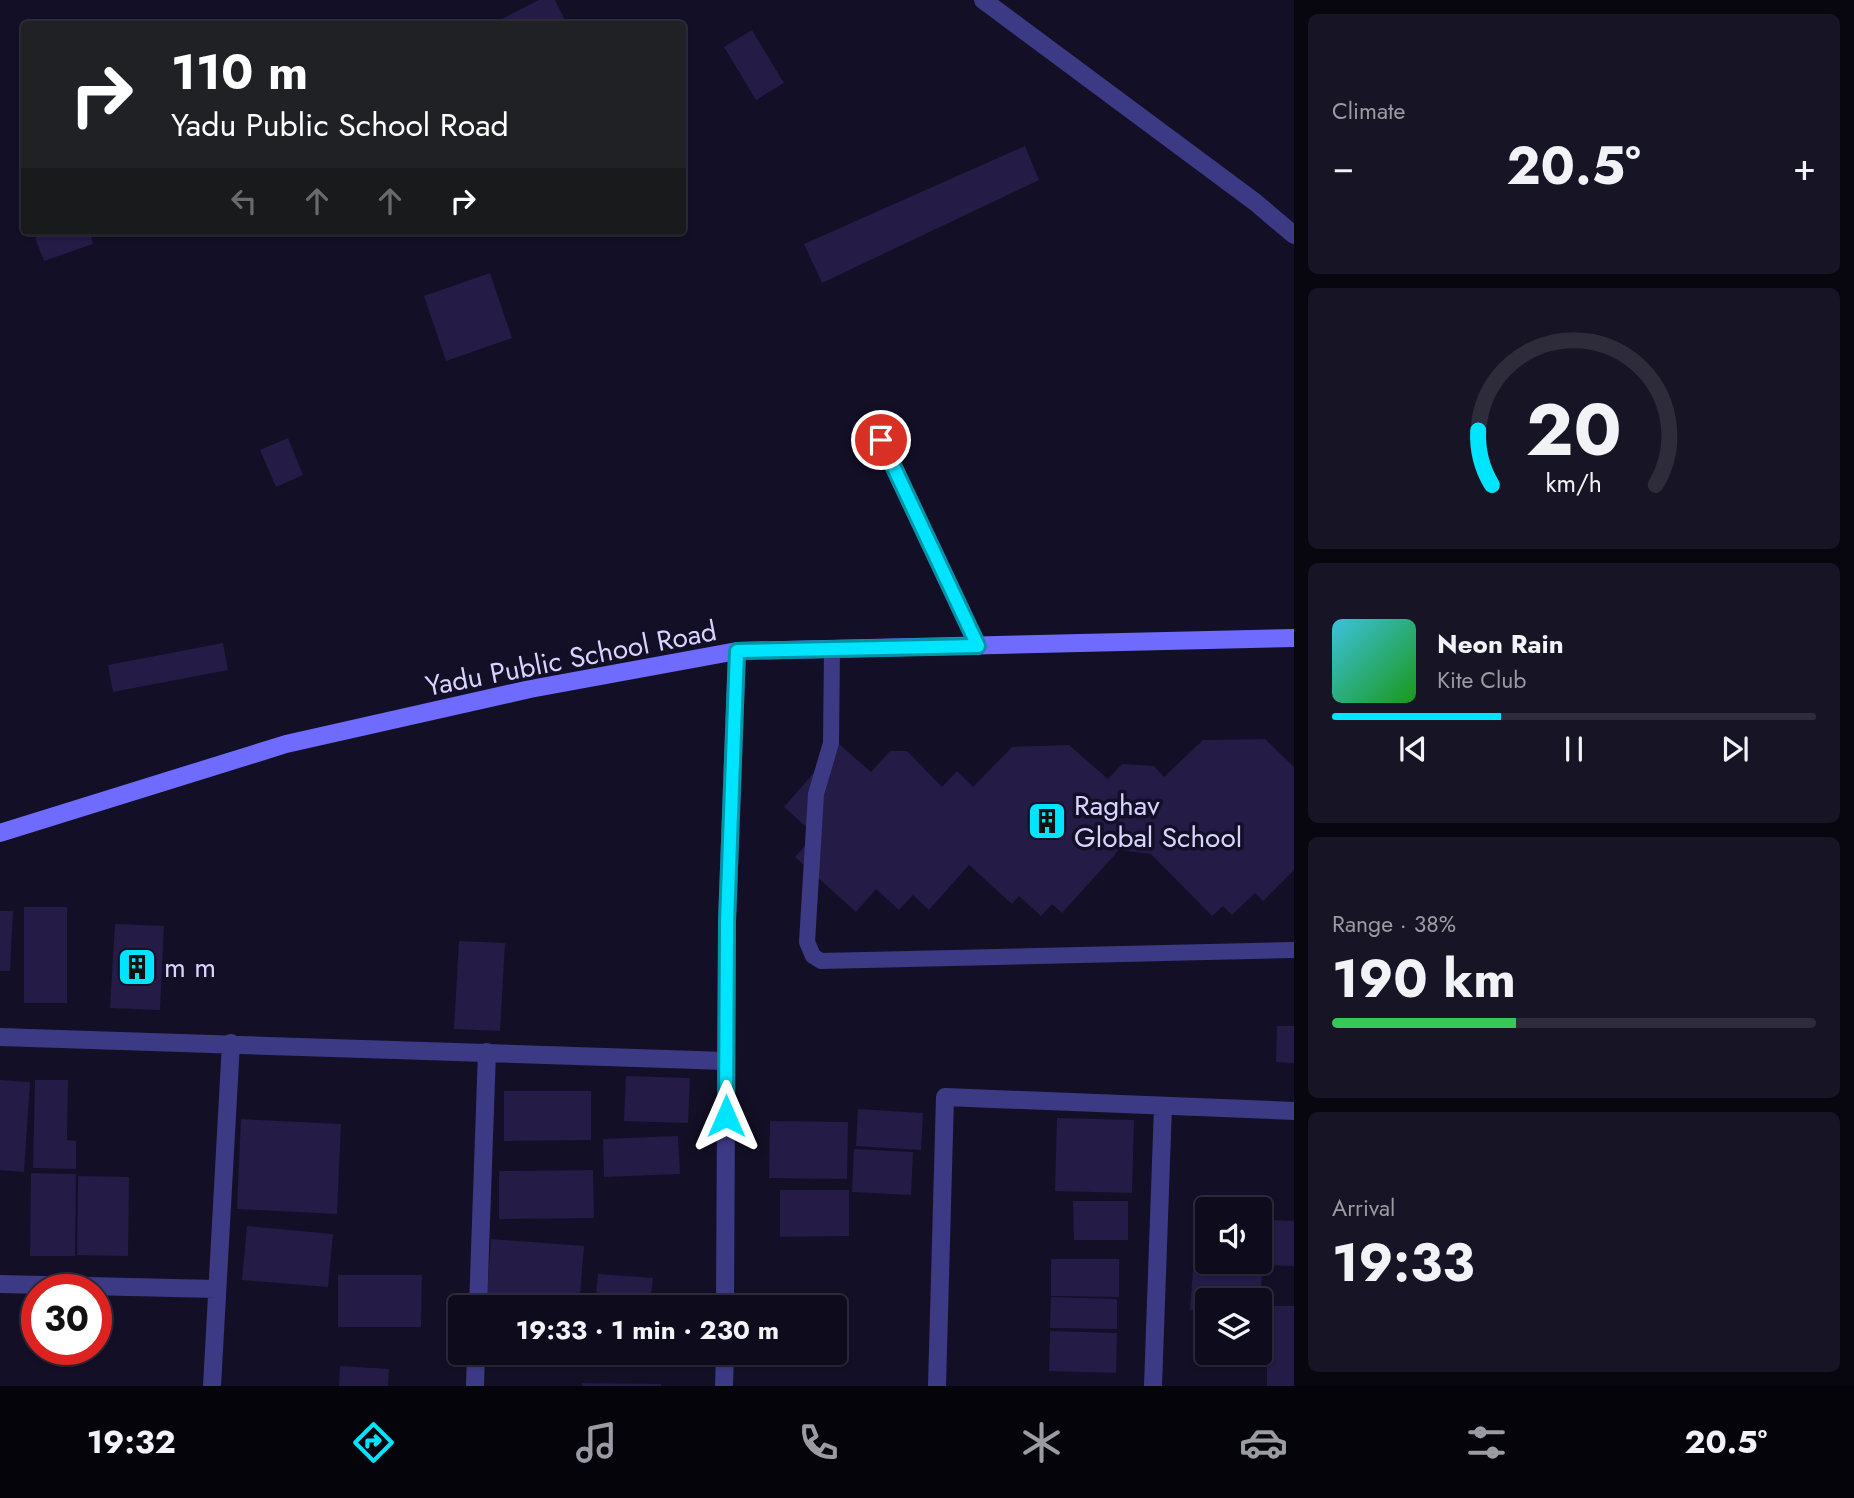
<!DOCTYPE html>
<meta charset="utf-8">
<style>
:root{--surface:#0e0b1c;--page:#171425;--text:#f1f3f6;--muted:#9b9ba3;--line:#2e2b3b;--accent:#00e5ff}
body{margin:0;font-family:Jost,sans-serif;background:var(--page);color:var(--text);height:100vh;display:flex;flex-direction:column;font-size:26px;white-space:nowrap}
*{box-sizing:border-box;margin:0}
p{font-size:23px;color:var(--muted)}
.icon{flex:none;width:38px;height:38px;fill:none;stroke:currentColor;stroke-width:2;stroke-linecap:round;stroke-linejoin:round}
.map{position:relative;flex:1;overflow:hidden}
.panel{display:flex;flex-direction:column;gap:14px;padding:14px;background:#08060f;width:560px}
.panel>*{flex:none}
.banner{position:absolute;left:21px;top:21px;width:665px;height:214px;border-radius:7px;box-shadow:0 2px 5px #0004,0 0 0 2px var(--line);background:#202124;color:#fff;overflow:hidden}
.controls{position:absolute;left:1195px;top:1197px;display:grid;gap:14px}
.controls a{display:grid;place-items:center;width:77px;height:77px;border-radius:7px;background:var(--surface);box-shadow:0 2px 5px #0004,0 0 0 2px var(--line);font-size:35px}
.speed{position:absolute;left:21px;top:1274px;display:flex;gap:14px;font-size:35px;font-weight:700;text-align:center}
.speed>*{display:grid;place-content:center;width:91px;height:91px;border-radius:50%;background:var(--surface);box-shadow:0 2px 5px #0004,0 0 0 2px var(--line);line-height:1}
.speed .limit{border:10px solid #d22;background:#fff;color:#111}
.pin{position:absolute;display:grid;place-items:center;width:60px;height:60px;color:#fff;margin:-30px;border:4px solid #fff;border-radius:50%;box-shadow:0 2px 7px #0007}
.me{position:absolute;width:77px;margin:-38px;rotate:0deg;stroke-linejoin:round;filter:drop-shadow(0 0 5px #0008)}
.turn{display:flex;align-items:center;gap:24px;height:147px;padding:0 35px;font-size:32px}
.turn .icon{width:91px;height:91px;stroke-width:2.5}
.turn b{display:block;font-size:49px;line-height:60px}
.lanes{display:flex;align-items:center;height:66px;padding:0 35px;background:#0003;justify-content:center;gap:35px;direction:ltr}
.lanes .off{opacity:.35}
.big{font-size:52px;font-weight:700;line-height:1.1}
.panel .tile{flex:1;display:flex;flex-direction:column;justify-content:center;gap:10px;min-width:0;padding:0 24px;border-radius:10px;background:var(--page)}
.panel .dial{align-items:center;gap:0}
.dial svg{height:182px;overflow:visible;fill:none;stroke:var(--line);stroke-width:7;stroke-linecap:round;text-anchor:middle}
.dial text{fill:var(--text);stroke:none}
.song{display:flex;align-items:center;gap:21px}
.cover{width:84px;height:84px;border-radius:10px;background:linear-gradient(135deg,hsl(190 70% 55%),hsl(120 70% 35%))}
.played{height:7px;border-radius:4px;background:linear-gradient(90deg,var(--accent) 35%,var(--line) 35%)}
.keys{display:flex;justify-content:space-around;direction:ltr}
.heat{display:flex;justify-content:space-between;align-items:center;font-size:38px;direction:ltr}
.charge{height:10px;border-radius:5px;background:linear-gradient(90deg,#34c759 38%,var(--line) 0)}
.trip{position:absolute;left:448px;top:1295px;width:399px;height:70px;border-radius:7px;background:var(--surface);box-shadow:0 2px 5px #0004,0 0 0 2px var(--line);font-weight:700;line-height:70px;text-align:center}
.menu{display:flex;height:112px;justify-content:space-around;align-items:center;background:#06040b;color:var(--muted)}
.menu .icon{width:49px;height:49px}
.menu .selected{color:var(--accent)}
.menu b{font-size:32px;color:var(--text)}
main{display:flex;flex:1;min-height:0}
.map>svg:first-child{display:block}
</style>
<main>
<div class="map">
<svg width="1294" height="1386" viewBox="0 0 1294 1386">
<rect width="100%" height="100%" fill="#130f26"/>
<path fill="#241b47" d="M539 0H555L566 22 561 24H492Z
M752 30 784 83 756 100 724 47Z
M1025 146 1039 180 822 283 804 244Z
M56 231H89L93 244 44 261 35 238Z
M490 273 512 338 446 361 424 296Z
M288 438 303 475 276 487 260 450Z
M223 643 228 670 113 692 108 665Z
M1265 739 1294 767V870L1263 901 1255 893 1232 915 1223 906 1212 916 1151 854 1119 850 1062 913 1052 904 1041 916 1019 896 1012 904 969 865 929 910 913 895 899 910 876 889 856 912 795 857 815 835 784 807 839 744 871 772 890 751H907L942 787 957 771 973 787 1012 747 1069 745 1108 779 1122 764 1154 766 1164 777 1203 740Z
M24 907H67V1003H24Z
M0 911H13L10 971H0Z
M115 924 164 926 160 1010 110 1008Z
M459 941 505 943 500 1031 454 1029Z
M1277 1026H1294V1063L1276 1062Z
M626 1076 690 1078 688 1123 624 1121Z
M0 1080 30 1082 24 1172 0 1170Z
M35 1080H68L67 1140 76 1141V1169L33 1168Z
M504 1091H591V1140L504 1141Z
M858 1109 923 1113 921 1150 856 1146Z
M1057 1118 1134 1120 1132 1193 1055 1191Z
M241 1119 341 1124 337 1214 237 1209Z
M770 1121 848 1122 847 1179 769 1178Z
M678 1136 680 1174 604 1177 603 1139Z
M854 1149 913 1152 911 1195 852 1192Z
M593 1170 594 1218 499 1219V1171Z
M31 1173 76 1174 75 1256H30Z
M78 1176 129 1177 128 1256 77 1255Z
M780 1190H849V1236L780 1237Z
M1073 1201H1128V1240H1074Z
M1268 1220 1294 1221V1266L1266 1265Z
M247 1226 333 1234 328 1287 242 1280Z
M491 1239 584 1246 579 1307H486Z
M1194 1256 1208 1257V1262L1263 1260 1260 1300H1208V1311L1190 1310Z
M1051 1259H1119V1297L1051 1296Z
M598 1274 653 1278 650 1307H595Z
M338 1275H422L421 1327H338Z
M1051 1297 1117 1299V1329L1050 1328Z
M1267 1306H1294V1386H1267Z
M1050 1331 1117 1333 1116 1373 1049 1371Z
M340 1366 389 1369 388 1386H339Z
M582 1383 661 1384V1386H582Z"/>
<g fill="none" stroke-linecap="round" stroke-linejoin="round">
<path stroke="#3d3a85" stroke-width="16" d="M832 649 831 743 816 794 807 942 813 956 821 961 1294 950"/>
<path stroke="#3d3a85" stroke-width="18" d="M983 0 1255 202 1294 235
M881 440 978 646
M0 1037 726 1061
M0 1284 217 1289
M478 1307 487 1052
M725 1307 727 922 737 651
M212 1386 231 1043
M475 1386 476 1353
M724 1386 725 1353
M937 1386 945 1097 1294 1111
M1153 1386 1163 1106"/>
<path stroke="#6f6bff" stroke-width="18" d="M0 833 286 744 530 689 737 651 1294 638"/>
</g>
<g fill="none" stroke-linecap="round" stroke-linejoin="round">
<g stroke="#0095a6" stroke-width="18">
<path id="route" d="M726 1116 727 922 737 651 978 646 881 440"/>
</g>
<use href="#route" stroke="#00e5ff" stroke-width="12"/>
</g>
<defs>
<g id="building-square" transform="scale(2.0125)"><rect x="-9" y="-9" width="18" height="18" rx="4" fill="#00e5ff" stroke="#130f26"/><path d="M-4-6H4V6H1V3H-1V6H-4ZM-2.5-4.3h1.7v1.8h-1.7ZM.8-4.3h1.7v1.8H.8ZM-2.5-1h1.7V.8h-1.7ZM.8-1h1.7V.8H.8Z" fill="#111"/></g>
</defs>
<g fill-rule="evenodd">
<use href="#building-square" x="1047" y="821"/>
<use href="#building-square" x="137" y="967"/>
</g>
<g text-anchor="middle" stroke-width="7" stroke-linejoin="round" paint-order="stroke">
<g font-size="28" fill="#d9d4ff" stroke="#130f26">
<text transform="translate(571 658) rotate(-11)" y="10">Yadu Public School Road</text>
</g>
<g font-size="28" fill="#d9d4ff" stroke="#130f26" text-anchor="start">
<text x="1074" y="815">Raghav<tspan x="1074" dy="32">Global School</tspan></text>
<text x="164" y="977">m m</text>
</g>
</g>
</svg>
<div class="controls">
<a><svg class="icon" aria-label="sound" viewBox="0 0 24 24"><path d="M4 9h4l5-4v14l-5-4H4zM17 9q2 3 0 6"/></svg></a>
<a><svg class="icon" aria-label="layers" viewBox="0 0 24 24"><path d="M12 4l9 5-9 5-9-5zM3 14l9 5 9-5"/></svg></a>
</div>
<div class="speed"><div class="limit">30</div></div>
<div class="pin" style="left:881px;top:440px;background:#d93025"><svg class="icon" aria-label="arrive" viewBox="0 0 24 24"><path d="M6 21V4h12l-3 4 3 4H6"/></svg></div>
<svg class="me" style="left:726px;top:1116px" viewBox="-20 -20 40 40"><path d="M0-17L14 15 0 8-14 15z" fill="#00e5ff" stroke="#fff" stroke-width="4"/></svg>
<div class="trip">19:33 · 1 min · 230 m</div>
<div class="banner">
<div class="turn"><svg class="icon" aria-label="right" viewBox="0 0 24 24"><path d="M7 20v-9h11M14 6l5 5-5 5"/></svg><div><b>110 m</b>Yadu Public School Road</div></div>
<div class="lanes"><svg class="icon off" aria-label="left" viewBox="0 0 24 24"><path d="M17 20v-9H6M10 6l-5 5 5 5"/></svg><svg class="icon off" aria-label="ahead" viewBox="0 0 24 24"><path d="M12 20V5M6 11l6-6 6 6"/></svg><svg class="icon off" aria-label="ahead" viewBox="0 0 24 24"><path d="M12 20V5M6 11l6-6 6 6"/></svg><svg class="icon" aria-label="right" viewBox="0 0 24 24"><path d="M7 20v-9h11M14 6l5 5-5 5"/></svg></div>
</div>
</div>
<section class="panel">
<div class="tile"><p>Climate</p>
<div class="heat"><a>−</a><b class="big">20.5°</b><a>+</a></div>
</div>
<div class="tile dial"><svg viewBox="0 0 100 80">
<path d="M14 69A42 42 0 1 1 86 69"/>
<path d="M14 69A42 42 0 0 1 8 45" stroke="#00e5ff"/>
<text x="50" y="56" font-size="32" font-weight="700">20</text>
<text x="50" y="72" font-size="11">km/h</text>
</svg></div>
<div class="tile">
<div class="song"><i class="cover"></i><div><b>Neon Rain</b><p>Kite Club</p></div></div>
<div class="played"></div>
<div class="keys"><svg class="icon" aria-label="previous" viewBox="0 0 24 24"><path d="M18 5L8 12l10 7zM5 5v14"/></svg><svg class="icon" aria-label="pause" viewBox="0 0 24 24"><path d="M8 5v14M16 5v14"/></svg><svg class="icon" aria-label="next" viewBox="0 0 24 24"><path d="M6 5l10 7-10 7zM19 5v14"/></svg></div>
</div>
<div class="tile"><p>Range · 38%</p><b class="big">190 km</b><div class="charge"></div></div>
<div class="tile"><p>Arrival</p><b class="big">19:33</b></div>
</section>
</main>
<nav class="menu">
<b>19:32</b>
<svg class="icon selected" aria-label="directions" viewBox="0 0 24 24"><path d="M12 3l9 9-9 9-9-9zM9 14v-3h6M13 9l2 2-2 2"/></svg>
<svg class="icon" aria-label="music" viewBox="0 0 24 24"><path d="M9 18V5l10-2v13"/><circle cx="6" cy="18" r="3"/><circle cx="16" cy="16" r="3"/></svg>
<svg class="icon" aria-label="phone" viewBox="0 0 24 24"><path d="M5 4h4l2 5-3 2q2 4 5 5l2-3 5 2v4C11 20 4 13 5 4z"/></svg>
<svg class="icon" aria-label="climate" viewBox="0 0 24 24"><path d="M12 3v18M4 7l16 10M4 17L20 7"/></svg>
<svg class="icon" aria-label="car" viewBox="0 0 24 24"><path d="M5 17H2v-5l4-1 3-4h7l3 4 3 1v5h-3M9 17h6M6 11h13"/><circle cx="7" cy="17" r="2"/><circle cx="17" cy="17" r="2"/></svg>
<svg class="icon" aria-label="filters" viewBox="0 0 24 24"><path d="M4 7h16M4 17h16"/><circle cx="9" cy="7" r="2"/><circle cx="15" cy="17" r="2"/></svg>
<b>20.5°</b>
</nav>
